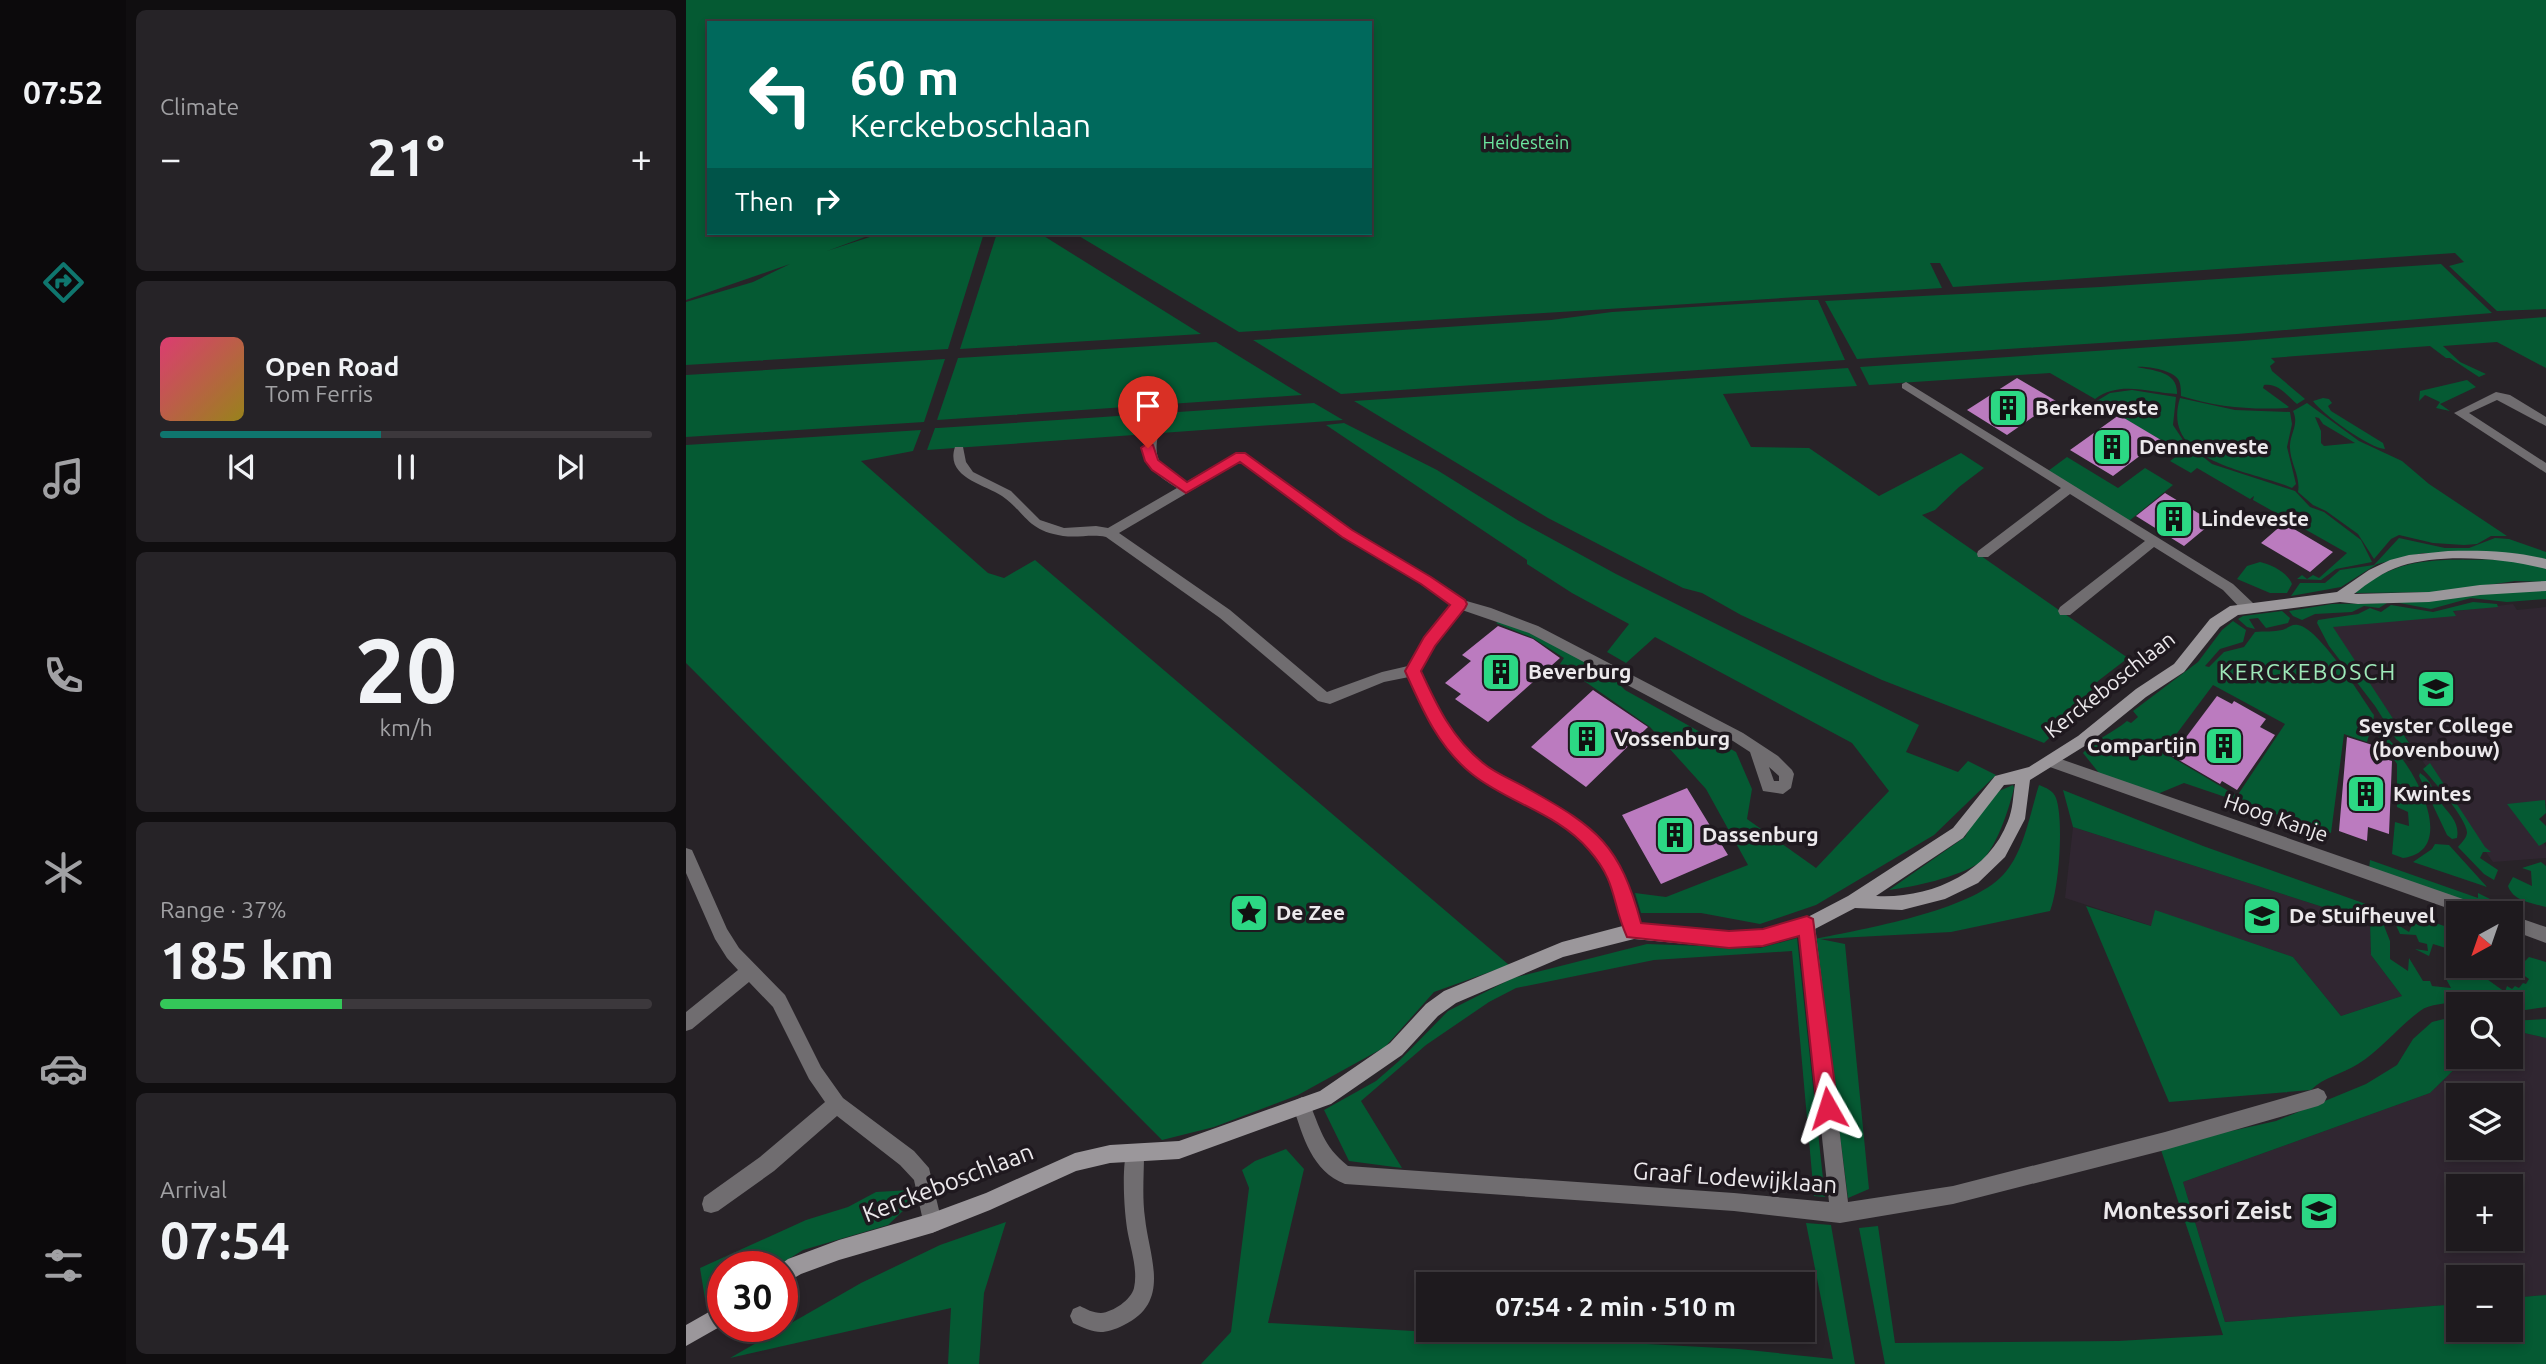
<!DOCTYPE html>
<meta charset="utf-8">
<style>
:root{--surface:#1e1a1e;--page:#262327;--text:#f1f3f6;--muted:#a1a1a4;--line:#3c383c;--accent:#0f766e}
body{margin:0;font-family:Ubuntu,sans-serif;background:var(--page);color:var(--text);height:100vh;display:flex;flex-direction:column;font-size:26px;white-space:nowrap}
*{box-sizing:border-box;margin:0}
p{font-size:23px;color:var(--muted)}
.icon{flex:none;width:38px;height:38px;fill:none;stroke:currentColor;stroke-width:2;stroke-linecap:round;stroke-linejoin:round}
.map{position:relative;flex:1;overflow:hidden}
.side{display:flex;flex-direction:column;gap:10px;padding:10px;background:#100e10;width:560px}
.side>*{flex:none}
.top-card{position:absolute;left:21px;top:21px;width:665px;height:214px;border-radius:0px;box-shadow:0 4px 10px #0003,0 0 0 2px var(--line);background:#00695c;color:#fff;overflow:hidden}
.needle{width:46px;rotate:220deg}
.tools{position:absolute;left:1760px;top:901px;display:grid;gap:14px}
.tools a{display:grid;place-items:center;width:77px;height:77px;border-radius:0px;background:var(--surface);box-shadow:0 4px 10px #0003,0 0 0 2px var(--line);font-size:35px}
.speed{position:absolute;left:21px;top:1251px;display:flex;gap:14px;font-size:35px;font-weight:700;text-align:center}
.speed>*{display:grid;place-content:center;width:91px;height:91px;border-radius:50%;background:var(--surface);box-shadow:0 4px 10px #0003,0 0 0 2px var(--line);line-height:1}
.speed .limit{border:10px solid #d22;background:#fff;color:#111}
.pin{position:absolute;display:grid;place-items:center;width:60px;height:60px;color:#fff;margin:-72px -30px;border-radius:50% 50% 50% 0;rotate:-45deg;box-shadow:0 0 7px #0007}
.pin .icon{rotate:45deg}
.me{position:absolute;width:77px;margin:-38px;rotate:354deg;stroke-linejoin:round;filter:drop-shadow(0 0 5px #0008)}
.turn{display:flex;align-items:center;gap:24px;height:147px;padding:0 28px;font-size:32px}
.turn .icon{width:91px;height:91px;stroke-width:2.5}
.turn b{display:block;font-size:49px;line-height:60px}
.then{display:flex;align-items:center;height:66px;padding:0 28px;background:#0003;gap:14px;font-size:26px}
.big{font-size:52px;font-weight:700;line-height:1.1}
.side .widget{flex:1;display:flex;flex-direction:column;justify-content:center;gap:10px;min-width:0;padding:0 24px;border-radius:10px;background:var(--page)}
.side .dial{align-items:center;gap:0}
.dial b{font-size:91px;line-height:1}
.song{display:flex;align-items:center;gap:21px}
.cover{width:84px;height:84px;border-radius:10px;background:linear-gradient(135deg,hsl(340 70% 55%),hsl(50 70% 35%))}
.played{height:7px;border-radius:4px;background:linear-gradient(90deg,var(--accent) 45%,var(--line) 45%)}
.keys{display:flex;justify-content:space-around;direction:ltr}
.heat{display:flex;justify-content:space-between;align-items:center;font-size:38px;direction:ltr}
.charge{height:10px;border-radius:5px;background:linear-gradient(90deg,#34c759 37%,var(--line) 0)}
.trip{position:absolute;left:730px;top:1272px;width:399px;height:70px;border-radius:0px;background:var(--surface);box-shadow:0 4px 10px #0003,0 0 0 2px var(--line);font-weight:700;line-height:70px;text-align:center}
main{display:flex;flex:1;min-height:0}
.menu{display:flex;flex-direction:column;width:126px;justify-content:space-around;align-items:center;background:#0c0a0c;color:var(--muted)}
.menu .icon{width:49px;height:49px}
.menu .current{color:var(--accent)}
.menu b{font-size:32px;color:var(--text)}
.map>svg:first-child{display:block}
</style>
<main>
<nav class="menu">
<b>07:52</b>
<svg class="icon current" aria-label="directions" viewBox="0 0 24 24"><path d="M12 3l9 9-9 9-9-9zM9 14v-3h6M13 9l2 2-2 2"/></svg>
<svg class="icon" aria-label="music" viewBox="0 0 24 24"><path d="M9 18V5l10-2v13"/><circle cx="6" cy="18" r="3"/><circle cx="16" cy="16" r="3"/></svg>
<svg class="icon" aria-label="phone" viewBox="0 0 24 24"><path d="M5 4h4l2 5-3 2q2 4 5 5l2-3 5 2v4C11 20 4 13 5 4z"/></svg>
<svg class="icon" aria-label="climate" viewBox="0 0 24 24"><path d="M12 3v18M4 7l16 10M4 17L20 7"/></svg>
<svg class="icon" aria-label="car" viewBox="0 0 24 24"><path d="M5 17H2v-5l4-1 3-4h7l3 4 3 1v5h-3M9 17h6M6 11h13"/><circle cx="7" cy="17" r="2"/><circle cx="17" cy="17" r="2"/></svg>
<svg class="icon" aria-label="filters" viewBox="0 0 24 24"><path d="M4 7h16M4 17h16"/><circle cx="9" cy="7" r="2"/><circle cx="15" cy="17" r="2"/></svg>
</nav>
<section class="side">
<div class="widget"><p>Climate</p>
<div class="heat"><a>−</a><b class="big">21°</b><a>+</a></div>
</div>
<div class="widget">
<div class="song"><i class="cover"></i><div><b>Open Road</b><p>Tom Ferris</p></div></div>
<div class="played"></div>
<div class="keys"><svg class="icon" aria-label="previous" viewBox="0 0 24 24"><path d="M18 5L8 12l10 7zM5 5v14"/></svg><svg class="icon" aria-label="pause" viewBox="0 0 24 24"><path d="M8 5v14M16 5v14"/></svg><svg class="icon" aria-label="next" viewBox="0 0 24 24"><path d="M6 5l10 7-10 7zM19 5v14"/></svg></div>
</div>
<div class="widget dial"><b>20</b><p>km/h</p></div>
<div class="widget"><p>Range · 37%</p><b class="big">185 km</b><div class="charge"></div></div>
<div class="widget"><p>Arrival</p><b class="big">07:54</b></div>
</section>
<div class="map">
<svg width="1860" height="1364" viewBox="0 0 1860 1364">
<rect width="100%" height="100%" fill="#282328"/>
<path fill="#302631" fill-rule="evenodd" d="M1827 604 1831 610 1860 607V804L1837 806 1860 847V858L1807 862 1643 627Z
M1387 827 1684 922 1685 955 1716 996 1655 1016 1607 957 1469 911 1466 926 1379 898Z
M1825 1030 1860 1038V1295L1825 1298V1278H1773V1304L1539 1322 1497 1182 1744 1093 1781 1057H1825ZM1773 1096H1825V1148H1773ZM1773 1186H1825V1239H1773Z"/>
<path fill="#055a33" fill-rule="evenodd" d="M0 0H1860V309L1811 311 1763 266 1778 262 1769 253 1267 287 1254 263H1244L1256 288 553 332 388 233H684V23H23V233H190L141 251 196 233H298L262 349 0 365V302L67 282 104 264 0 300Z
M311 233H353L515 334 274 349Z
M1755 264 1806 313 1551 334 1171 359 1139 301 1414 287Z
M1120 300H1132L1159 360 655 394 567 340 865 320 926 312Z
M1860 317V368L1811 342 1757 346 1774 362 1800 374 1793 377 1764 358H1760L1744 346 1585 358 1589 362 1584 366 1586 371 1619 399 1611 404C1600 395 1593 383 1578 385L1577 388 1603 407 1601 408C1564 410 1531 407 1495 396 1495 392 1495 383 1492 379 1485 370 1461 366 1451 367 1468 371 1492 371 1491 394 1464 393 1434 380 1409 399L1364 373 1183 385 1174 367 1556 341Z
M530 342 616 395 251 420 272 358Z
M259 359 238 422 0 437V375Z
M1162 368 1171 386 1037 394 1065 447 1123 448 1193 496 1275 453 1298 468 1273 487 1249 510 1236 515 1442 658 1412 681 1394 709 1358 743 1196 680 1055 615 1016 593 997 588 862 518 668 401Z
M1781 380 1790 387 1754 404 1764 411 1750 408 1754 402 1739 395 1733 401 1734 391Z
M1446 390 1490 397 1487 425 1501 446 1494 451 1409 402 1424 393Z
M1494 398 1549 410 1604 412 1606 424 1601 447 1610 484 1606 488C1565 470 1474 463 1494 398Z
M1637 398 1643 399 1646 403 1642 406 1645 411 1697 443 1699 449C1685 449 1636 414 1627 401Z
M628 403 657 420 241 450 249 428H252Z
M1621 403 1673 441 1716 461 1743 484 1821 536H1805L1791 544 1778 545 1747 543 1713 535 1705 539 1688 559 1672 534 1640 511 1627 505 1612 492C1615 476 1603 461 1604 445 1605 432 1613 424 1607 411ZM1629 417 1633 418 1637 424 1669 443 1638 446 1635 443V431Z
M658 423 751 470 833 521 930 574 1233 725 1220 752 1272 772 1282 761 1310 775 1248 835 1130 905 1074 924 1015 913H955L949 893 980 897 1062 865 1020 789 964 727 874 664 878 658 847 638 810 623 816 619 922 673 939 690 1050 752 1066 789 1061 819 1130 868 1203 791 1166 743 969 637 940 663 921 652 943 624 886 593 841 564V560L640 425Z
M235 430 227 451 175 461 302 573 318 578 349 560 823 965 748 992 699 1047 612 1095 528 1127 476 1140 0 663V445Z
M1502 448H1506L1526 464 1609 491 1624 507 1638 512 1675 540 1686 562 1650 569 1635 580 1611 579 1616 575 1621 579 1627 575 1633 578 1661 553 1567 500 1568 496 1564 499 1511 468 1505 473 1484 461Z
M1381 457 1432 488 1459 468 1487 485 1443 521 1362 471Z
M1713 538 1759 548H1783L1809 538 1823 539 1860 552V560L1826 553H1737L1691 564 1655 587 1605 596 1614 583H1639L1654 570 1688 565Z
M1821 559 1860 567V582L1829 581 1754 592 1668 593C1719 551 1760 562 1821 559Z
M1574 562C1586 565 1601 572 1606 584L1601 593H1584L1551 579 1561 566Z
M1860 588V599L1821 602 1785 598 1745 609 1708 602Z
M1787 602 1811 604 1812 607 1767 611 1770 616 1647 627 1723 743H1731L1733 746 1718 745 1710 739 1689 706 1643 646 1631 623 1632 620 1672 614 1684 608 1695 612 1705 605 1747 612Z
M1701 603 1693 608 1678 606 1666 612 1629 614 1616 620 1607 616 1603 611 1646 604Z
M1596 611 1604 618 1602 623 1580 628 1572 618 1563 619 1569 629 1561 627 1552 619 1557 616Z
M1547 621 1560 630 1557 642 1534 649 1519 666 1523 667 1538 652 1558 647 1569 632C1578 631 1588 632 1596 630 1603 628 1605 624 1612 625 1633 628 1675 696 1688 715L1687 722 1708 745 1710 752 1703 753 1686 725 1681 742 1658 734 1645 833 1498 783 1469 795 1413 773 1397 753C1409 739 1427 733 1441 721L1445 723 1452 717 1447 711 1512 662 1536 630ZM1527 685 1599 724 1551 796 1477 752Z
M1713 755C1733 778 1770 851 1717 858L1706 854 1709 822 1723 826 1722 812 1711 807V764L1707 758Z
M1744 763 1799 847 1805 852H1797L1794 858 1812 870 1808 880 1798 874 1772 847C1775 843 1780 839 1781 833 1782 820 1746 779 1737 769Z
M1734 773C1746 781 1747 791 1754 802 1763 814 1774 822 1771 838L1766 839 1761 835 1733 776Z
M1327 785 1328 788C1323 809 1310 850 1293 863 1272 877 1228 887 1203 890L1279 837 1287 822 1313 791Z
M1353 785C1360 788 1367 790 1370 798 1378 820 1373 889 1364 911L1265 932 1134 939 1159 944 1183 1189 1162 1198 1129 939C1177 929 1284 911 1317 875 1338 853 1344 813 1353 785Z
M1377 790 1517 846 1691 908 1704 941V959L1722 971 1723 958 1737 981H1744L1746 986 1765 988 1758 975 1798 977 1819 992 1821 986 1826 989 1829 986 1833 988 1837 983 1840 984 1843 979 1830 970 1843 957 1860 962V1007L1826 1012 1825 1004C1803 1004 1751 998 1734 1011 1712 1027 1695 1050 1672 1064 1656 1074 1638 1077 1625 1090L1483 1102 1400 906 1465 926 1469 910 1607 957 1655 1016 1716 996 1685 955 1684 922 1387 827Z
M1859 800 1860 813 1853 819 1860 826V842L1853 846 1821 804Z
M1749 844 1763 845 1801 887 1727 862 1746 849Z
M1684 860 1792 898V893L1806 900V907L1803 909 1683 869Z
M1855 862 1860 866V907C1846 903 1827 901 1822 886L1827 877 1846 886 1845 871 1836 868Z
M1708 909 1773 931V952L1747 944 1743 956 1729 949 1742 951 1741 944 1733 942 1730 935 1714 934 1709 923 1723 932 1726 925 1707 914Z
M1111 938 1139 1197 1128 1196 1106 951 968 960 830 988 803 1002 740 1045 675 1101 716 1168 663 1161 638 1110 690 1081 713 1061 762 1011 827 978 961 944 1074 948Z
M1766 1017 1773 1022V1057H1781L1744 1093 1497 1182 1539 1322 1773 1304V1330H1825V1298L1860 1295V1364H1199L1173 1228 1192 1226 1209 1343 1432 1341 1537 1335 1474 1147 1590 1121 1680 1084 1711 1065 1727 1039 1746 1022Z
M1860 1019V1038L1825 1030V1021Z
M600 1149 618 1169 582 1323 1053 1349 1147 1359 1120 1223 1145 1225 1169 1364H515L545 1332 563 1188 556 1170 569 1161Z
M225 1190 220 1208 202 1225 117 1250 90 1267H37V1291L19 1299 14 1268 120 1220 162 1207 190 1192Z
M320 1222 298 1293 293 1364H262L265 1308 44 1358 175 1283 254 1245Z"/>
<path fill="#bb7bbf" d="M1331 378 1370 401 1321 435 1281 410Z
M1433 415 1475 440 1427 476 1384 450Z
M1479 493 1527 522 1498 546 1450 516Z
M1598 523 1647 552 1624 572 1575 543Z
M812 626 847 639 874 658 802 722 769 699 775 694 759 683 785 661 776 655Z
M907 690 962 727 900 787 845 747Z
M1531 696 1546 704 1548 701 1580 719 1574 727 1589 735 1551 790 1536 781 1534 784 1486 756Z
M1661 737 1696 748 1695 758 1706 761 1703 834 1682 827 1681 841 1653 831Z
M1001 788 1042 855 975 884 936 815Z"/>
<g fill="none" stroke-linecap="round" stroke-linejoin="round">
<path fill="#706d70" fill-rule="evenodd" d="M1220 382 1547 584 1567 603 1569 607 1567 611H1557L1537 590 1468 547 1384 615H1374L1372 611 1374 607 1459 541 1384 494 1302 557H1292L1291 554 1292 551 1375 488 1216 388V384Z
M1810 392 1824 395 1860 417V426L1811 400 1783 413 1860 463V473L1768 413Z
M466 432 472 436C466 463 479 469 500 482L550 453H558L665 531 745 577 777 600 805 608 852 626 1057 733 1092 756 1106 770 1108 774 1105 788 1097 794 1077 791 1064 752 1047 741 843 633 776 610 748 646 734 671C747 701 760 731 784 754 801 770 822 781 843 791 896 818 928 842 947 900 951 911 958 926 954 936L948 939 942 936C929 906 927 875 904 849 881 823 849 809 819 793 767 766 744 731 723 677L698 682 644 704 632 701 534 618 420 537C406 534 392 538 377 536 341 531 340 513 316 496 297 484 259 477 269 447H277L280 462 287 472 325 491 354 520 378 528 410 526 422 528 491 488C469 474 454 464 460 436ZM554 462 657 537 735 583 765 605 738 638 722 666 696 672 641 692 544 610 433 533ZM1083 767 1093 776V781H1088Z
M1366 756 1800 907 1806 909 1808 914H1778L1361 766 1359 762 1361 758Z
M0 848 6 850 41 929 53 948 99 995 135 1067 157 1098 228 1151 243 1168 256 1223 253 1230 246 1233 239 1230 228 1180 214 1165 151 1116 88 1171 32 1211 25 1213 18 1211 16 1204 18 1197 74 1157 139 1102 123 1079 87 1007 63 982 6 1029 0 1031V1012L52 970 41 958 29 939 0 873Z
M1825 915 1860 927V943L1825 930Z
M1121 918 1127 920 1129 925 1162 1202 1267 1186 1479 1132 1632 1088 1638 1091 1641 1097 1638 1103 1632 1106 1479 1150 1267 1204 1154 1223 1048 1211 659 1184C626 1171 617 1137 607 1106L610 1100 616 1097 622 1100C635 1129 636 1145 662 1166L1048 1193 1143 1202 1113 925 1115 920Z
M449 1144 456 1146 458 1153C458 1175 456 1197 459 1218 463 1257 486 1302 438 1325 416 1336 408 1333 387 1323L384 1316 387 1309 394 1306C400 1309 407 1313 415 1313 427 1312 445 1300 448 1288 452 1270 445 1250 442 1234 438 1214 435 1164 442 1146Z"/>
<path fill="#9b979b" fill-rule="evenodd" d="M1762 551C1795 550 1828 551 1860 559V569C1818 558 1756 553 1715 566 1697 572 1682 583 1668 594L1743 592 1794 585 1860 581V591L1794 595 1743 602 1672 604 1654 602 1552 615 1534 627 1498 672 1460 697 1402 744 1344 780 1339 819 1319 857 1292 883 1259 899 1216 910 1169 908 1127 930 1077 946 1043 948 948 939 877 957 770 1003 752 1016 716 1055 645 1104 493 1159 424 1163 390 1171 304 1210 246 1233 153 1260 115 1274 96 1285V1267H91L102 1259 153 1240 246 1213 300 1193 389 1153 424 1145 493 1141 634 1091 704 1043 740 1004 758 991 876 942 948 923 1043 932 1077 930 1118 919 1162 896 1267 828 1309 776 1343 767 1392 736 1450 689 1488 664 1524 619 1544 606 1651 592 1683 570 1704 560 1723 555ZM1329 784C1327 796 1327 809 1322 821 1302 874 1243 899 1190 896L1277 838 1318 785Z
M37 1304V1325L0 1346V1325Z"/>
</g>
<path fill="#e11d48" stroke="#92132f" stroke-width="2" d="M462 443 467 445 472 460 501 482 550 453H559L666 530 745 577 779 600 781 604 779 608 749 646 735 671C751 706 766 738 797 763 810 774 829 781 844 790 912 828 934 845 955 923L1043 931 1077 929 1121 916 1127 919 1152 1108 1149 1115 1142 1118 1134 1115 1131 1108 1113 936 1077 946 1043 948 941 937C925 902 932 883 903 850 872 813 822 803 786 774 752 747 736 709 719 671L738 637 764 605 735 584 656 537 554 462 500 493 466 470 459 461 455 448Z"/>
<defs>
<g id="building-square" transform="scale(2.0125)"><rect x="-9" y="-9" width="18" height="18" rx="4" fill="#2cd884" stroke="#1f191f"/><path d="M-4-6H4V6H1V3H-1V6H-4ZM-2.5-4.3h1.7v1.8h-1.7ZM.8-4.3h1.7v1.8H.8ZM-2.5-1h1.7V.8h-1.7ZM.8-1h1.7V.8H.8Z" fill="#111"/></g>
<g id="school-square" transform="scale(2.0125)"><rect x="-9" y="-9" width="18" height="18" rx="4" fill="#2cd884" stroke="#1f191f"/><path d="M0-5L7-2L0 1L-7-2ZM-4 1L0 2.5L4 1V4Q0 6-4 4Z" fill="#111"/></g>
<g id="sight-square" transform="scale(2.0125)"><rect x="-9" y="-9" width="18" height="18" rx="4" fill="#2cd884" stroke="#1f191f"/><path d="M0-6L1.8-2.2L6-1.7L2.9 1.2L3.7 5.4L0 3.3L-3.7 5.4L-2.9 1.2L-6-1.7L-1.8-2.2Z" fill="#111"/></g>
</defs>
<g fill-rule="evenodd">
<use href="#building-square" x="1322" y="408"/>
<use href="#building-square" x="1426" y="447"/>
<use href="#building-square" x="1488" y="519"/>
<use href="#building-square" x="815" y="672"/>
<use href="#school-square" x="1750" y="689"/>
<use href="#building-square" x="901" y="739"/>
<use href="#building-square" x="1538" y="746"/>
<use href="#building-square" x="1680" y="794"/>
<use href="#building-square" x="989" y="835"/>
<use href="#sight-square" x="563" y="913"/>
<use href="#school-square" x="1576" y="916"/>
<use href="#school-square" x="1633" y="1211"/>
</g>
<g text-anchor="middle" stroke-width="7" stroke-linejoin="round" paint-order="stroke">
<g font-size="18" fill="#6ce79f" stroke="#1f191f">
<text x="840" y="149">Heidestein</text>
</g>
<g font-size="21" font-weight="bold" fill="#ece9ec" stroke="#1f191f" text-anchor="start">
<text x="1349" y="415">Berkenveste</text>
<text x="1453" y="454">Dennenveste</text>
<text x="1515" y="526">Lindeveste</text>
<text x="842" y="679">Beverburg</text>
<text x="1750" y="733" text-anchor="middle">Seyster College<tspan x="1750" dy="24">(bovenbouw)</tspan></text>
<text x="928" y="746">Vossenburg</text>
<text x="1511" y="753" text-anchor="end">Compartijn</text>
<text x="1707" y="801">Kwintes</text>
<text x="1016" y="842">Dassenburg</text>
<text x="590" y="920">De Zee</text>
<text x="1603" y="923">De Stuifheuvel</text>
</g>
<g font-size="21" fill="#ece9ec" stroke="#1f191f">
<text transform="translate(1424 685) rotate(-38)" y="7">Kerckeboschlaan</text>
<text transform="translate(1590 818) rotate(19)" y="7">Hoog Kanje</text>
</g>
<g font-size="23" letter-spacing="2" fill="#9ee9b9" stroke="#1f191f">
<text x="1622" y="680">KERCKEBOSCH</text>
</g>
<g font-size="24" fill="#ece9ec" stroke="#1f191f">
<text transform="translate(1049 1178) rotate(4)" y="8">Graaf Lodewijklaan</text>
<text transform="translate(262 1183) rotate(-21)" y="8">Kerckeboschlaan</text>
</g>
<g font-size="24" font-weight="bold" fill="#ece9ec" stroke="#1f191f" text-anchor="end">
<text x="1606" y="1219">Montessori Zeist</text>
</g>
</g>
</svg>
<div class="tools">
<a><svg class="needle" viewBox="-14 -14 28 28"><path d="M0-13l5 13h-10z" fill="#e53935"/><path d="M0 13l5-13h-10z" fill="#a1a1a4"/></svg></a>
<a><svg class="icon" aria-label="search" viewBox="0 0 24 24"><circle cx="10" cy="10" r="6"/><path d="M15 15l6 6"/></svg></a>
<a><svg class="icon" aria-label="layers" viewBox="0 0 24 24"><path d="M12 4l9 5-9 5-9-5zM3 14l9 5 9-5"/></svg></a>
<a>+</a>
<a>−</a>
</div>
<div class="speed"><div class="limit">30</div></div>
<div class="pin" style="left:462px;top:448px;background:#d93025"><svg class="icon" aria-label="arrive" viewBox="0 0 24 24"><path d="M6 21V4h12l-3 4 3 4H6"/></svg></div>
<svg class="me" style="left:1142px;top:1108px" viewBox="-20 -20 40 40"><path d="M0-17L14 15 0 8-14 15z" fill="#e11d48" stroke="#fff" stroke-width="4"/></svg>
<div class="trip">07:54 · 2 min · 510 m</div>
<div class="top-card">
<div class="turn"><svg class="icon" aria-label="left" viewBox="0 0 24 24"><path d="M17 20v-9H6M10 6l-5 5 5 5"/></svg><div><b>60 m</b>Kerckeboschlaan</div></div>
<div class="then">Then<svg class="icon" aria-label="right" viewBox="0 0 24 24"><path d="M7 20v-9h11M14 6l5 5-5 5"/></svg></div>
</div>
</div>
</main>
